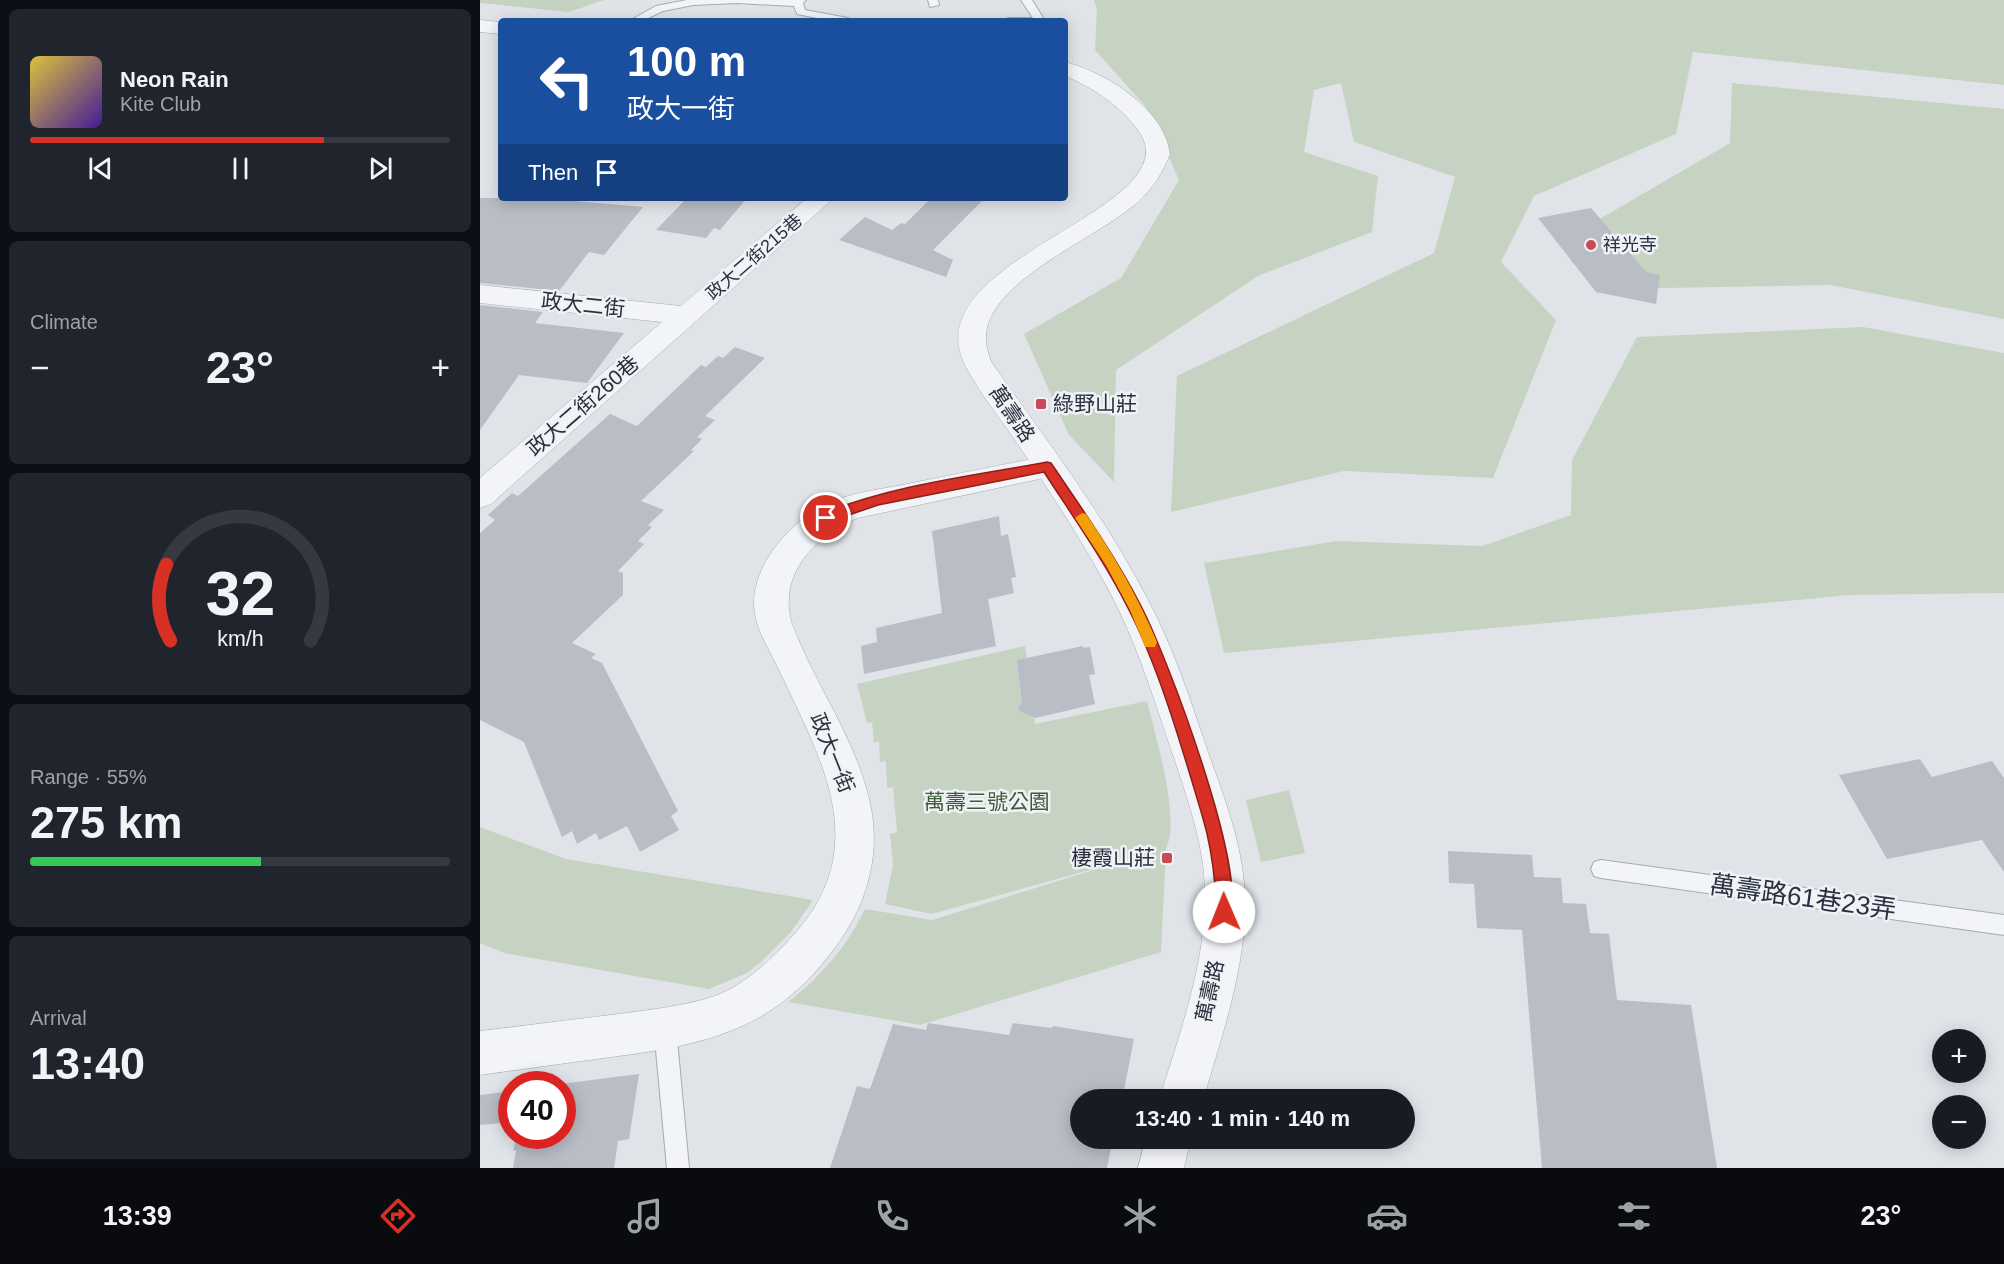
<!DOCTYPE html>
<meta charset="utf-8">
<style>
:root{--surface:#171b24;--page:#20242c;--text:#f1f3f6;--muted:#9ea1a6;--line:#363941;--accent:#d93025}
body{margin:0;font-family:Helvetica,"Noto Sans TC",sans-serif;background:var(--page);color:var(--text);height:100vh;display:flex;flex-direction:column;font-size:22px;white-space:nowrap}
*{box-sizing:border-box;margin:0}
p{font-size:20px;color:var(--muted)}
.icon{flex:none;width:33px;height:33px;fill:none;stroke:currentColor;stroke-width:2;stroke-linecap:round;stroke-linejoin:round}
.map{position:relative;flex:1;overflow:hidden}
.sheet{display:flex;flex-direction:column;gap:9px;padding:9px;background:#0d0f14;width:480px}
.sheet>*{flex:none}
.banner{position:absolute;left:18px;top:18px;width:570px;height:183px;border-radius:6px;box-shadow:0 3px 15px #0003;background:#1a4fa0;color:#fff;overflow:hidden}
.fabs{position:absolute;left:1452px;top:1029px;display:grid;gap:12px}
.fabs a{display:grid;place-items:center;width:54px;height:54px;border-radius:50%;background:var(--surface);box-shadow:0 3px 15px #0003;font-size:30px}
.speed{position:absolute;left:18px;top:1071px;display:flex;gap:12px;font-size:30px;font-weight:700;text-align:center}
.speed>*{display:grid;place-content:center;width:78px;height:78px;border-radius:50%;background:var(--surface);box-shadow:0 3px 15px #0003;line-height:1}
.speed .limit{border:9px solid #d22;background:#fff;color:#111}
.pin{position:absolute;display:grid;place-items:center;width:51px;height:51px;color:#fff;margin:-26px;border:3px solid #fff;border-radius:50%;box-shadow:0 2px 6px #0007}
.me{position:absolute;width:66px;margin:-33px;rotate:359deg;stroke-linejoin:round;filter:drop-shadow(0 0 4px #0008)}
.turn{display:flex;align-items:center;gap:21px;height:126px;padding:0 30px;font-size:27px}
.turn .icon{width:78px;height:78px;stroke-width:2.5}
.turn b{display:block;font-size:42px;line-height:51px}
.then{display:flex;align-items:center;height:57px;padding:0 30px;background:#0003;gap:12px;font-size:22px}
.big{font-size:45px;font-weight:800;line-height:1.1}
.sheet .widget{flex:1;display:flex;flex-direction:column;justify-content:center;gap:9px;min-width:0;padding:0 21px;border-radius:9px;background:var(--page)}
.sheet .dial{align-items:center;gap:0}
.dial svg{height:156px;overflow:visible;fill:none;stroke:var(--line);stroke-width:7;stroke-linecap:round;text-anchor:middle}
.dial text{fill:var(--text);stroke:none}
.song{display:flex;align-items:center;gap:18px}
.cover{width:72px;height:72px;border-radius:9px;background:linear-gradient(135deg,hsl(50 70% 55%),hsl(260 70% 35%))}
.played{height:6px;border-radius:3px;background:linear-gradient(90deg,var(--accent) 70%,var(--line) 70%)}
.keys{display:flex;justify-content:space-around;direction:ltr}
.heat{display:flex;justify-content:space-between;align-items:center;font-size:33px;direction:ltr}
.charge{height:9px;border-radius:4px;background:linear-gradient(90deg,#34c759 55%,var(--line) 0)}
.trip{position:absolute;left:590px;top:1089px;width:345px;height:60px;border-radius:30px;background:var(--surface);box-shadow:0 3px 15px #0003;font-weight:800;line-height:60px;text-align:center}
.menu{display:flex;height:96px;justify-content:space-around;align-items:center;background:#090b0e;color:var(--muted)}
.menu .icon{width:42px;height:42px}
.menu .current{color:var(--accent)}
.menu b{font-size:27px;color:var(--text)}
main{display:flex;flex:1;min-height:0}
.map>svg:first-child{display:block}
</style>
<main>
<section class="sheet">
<div class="widget">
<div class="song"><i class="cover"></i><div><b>Neon Rain</b><p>Kite Club</p></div></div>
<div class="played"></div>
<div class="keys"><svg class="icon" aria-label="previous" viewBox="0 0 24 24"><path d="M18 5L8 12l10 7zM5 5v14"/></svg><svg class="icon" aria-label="pause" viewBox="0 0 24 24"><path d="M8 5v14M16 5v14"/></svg><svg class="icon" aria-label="next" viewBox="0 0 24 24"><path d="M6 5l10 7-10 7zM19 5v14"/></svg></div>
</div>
<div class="widget"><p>Climate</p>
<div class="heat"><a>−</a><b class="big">23°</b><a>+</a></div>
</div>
<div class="widget dial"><svg viewBox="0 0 100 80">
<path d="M14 69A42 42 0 1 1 86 69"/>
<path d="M14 69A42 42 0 0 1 12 30" stroke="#d93025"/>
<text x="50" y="56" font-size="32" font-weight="700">32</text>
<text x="50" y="72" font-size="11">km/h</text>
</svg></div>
<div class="widget"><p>Range · 55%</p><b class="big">275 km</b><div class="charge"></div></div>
<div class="widget"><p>Arrival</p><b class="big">13:40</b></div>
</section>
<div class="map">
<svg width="1524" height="1168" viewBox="0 0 1524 1168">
<rect width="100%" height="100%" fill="#e0e4e9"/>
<path fill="#c6d3c2" d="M0 0H124L89 12 0 3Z
M614 0H1524V85L1213 52 1196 134 1054 196 1021 262 1076 320 1013 478 864 471 691 512 697 376 954 253 975 177 874 142 861 83 834 90 824 152 898 176 892 232 778 276 636 370 634 482 589 435 544 334 641 278 699 180 666 107 615 50 617 9Z
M1252 83 1524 109V319L1350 285 1124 289 1092 262 1099 231 1250 143Z
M1383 327 1524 353V593L1370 595 744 653 724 563 856 541 1002 546 1091 515 1092 460 1157 337Z
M545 646 555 724 667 701C675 733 701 821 686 848L681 952 440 1025 308 1002C340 978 368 945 385 909L452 920 649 859 452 914 405 904 413 865 410 834 417 832 413 787 407 788 406 761 400 762 399 741 394 743 392 722 387 723 377 684Z
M809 790 825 853 781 862 766 800Z
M0 827 86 859 333 900 310 933 282 961 267 973 229 989 24 953 0 943Z"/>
<path fill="#b8bdc6" d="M0 198H61L163 207 124 255 109 252 79 291 0 283Z
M207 198H267L240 230 234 228 226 238 176 230Z
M451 198H505L453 250 473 260 466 277 359 240 385 217 412 230 421 223 425 224Z
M1111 208 1166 272 1180 275 1176 304 1116 292 1058 218Z
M0 305 63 312 55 323 144 333 107 383 39 375 0 430Z
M255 347 285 358 225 416 235 420 217 437 222 439 211 450 214 451 161 501 184 510 168 525 172 527 158 541 164 544 138 571 143 573V595L92 643 116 654 111 658 122 663 198 811 191 816 199 830 160 852 147 826 119 840 116 833 97 844 92 831 82 837 44 742 0 720V533L15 520 8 515 32 493 38 496 130 414 157 426 221 365 226 367 238 356 243 358Z
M519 516 521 536 528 534 536 577 531 578 534 593 508 599 516 646 384 674 381 646 397 642 396 628 462 613 452 531Z
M603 646V648L610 647 615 674 609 675 615 704 556 718 538 710 542 701 537 660Z
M1440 759 1452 777 1512 761 1524 778V872L1502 840 1407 859 1359 775Z
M968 851 1052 855 1054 877 1081 878 1083 903 1106 904 1110 933 1129 934 1137 1000 1211 1005 1237 1168H1062L1042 930 997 928 994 884 969 883Z
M448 1023 529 1035 533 1023 572 1028 573 1026 654 1039 642 1100H600V1138H633L627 1168H350L377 1086 390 1089 413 1024 446 1030Z
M159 1074 149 1139 138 1141 134 1168H33L36 1150 33 1151 37 1136H82V1084H80Z
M32 1091V1122L0 1125V1095Z"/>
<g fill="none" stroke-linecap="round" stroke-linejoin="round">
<g stroke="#a5abb3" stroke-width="2">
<path id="service" d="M207 0H326L323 3 325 10 368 18 373 21H352L317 14 314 6 257 3 213 5 183 11 162 21H149L176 6Z
M448 0H458L459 5 450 7Z
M541 0H552L565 21H523L528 18H553Z
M1121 860 1524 915V935L1121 878 1114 876 1111 869 1114 862Z
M185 1018 193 1021 196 1029 209 1168H187L174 1029 177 1021Z"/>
</g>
<g stroke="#a5abb3" stroke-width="1">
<path id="minor" d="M327 198H354L11 504 0 508V478L182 322 0 303V285L201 306Z
M567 456 578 459 582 467 578 475 378 518C335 535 297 575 312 624 335 685 376 739 390 803 400 848 390 894 365 933 304 1026 235 1044 131 1057 87 1063 43 1069 0 1075V1031C44 1026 87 1020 131 1015 166 1010 202 1007 235 996 267 984 295 956 317 931 392 845 341 759 300 672 290 650 274 628 274 603 274 567 303 532 332 512 360 493 399 490 432 483 477 474 522 465 567 456Z"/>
</g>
<g stroke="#a5abb3" stroke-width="1">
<path id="tertiary" d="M0 20 21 22V34L0 32Z
M585 62C625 72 685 109 690 154 682 174 673 188 657 203 618 236 535 270 512 315 503 330 505 348 512 363 566 440 624 515 667 598 694 648 711 702 729 755 746 802 764 849 765 900 766 968 742 1035 723 1100H679C699 1036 723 971 725 904 727 852 709 803 693 755 673 697 656 639 626 585 599 535 567 487 535 440 519 417 501 394 487 369 431 269 661 222 666 153 667 143 660 132 654 125 636 103 612 87 585 76Z
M666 1138H711L704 1168H658Z"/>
</g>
<use href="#service" fill="#f3f4f7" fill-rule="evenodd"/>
<use href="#minor" fill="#f3f4f7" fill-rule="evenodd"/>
<use href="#tertiary" fill="#f3f4f7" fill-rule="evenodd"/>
</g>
<path fill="#d93025" stroke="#8d1f18" stroke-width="1.5" d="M567 462 571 463C603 510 635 556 661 606 686 654 769 872 749 918L744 920 738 918C734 909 736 897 735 886 733 862 729 838 722 815 702 748 680 670 648 608 624 560 593 517 564 472L398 505 346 523 340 518 342 514C412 485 492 476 567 462Z"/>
<path fill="#f59e0b" d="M602 513 606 514C634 555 658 597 677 642L675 647H665L650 610 626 565 595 518Z"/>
<g fill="#ca4959" stroke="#f0f2f6" stroke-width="2">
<circle cx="1111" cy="245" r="6"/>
<rect x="555" y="398" width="12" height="12" rx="3"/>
<rect x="681" y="852" width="12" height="12" rx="3"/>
</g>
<g text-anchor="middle" stroke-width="5" stroke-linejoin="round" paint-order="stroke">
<g font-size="18" fill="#293140" stroke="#f0f2f6" text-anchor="start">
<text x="1123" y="251">祥光寺</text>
</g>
<g font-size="18" fill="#293140" stroke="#f0f2f6">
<text transform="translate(274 257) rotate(-41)" y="6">政大二街215巷</text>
</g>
<g font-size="21" fill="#293140" stroke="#f0f2f6">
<text transform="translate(103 305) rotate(6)" y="7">政大二街</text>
<text transform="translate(103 406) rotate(-41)" y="7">政大二街260巷</text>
<text transform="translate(532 414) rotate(56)" y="7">萬壽路</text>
<text transform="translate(352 753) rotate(68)" y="7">政大一街</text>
<text transform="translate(730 991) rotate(-78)" y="7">萬壽路</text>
</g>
<g font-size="21" fill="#293140" stroke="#f0f2f6" text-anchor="start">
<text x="573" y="411">綠野山莊</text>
<text x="675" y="865" text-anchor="end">棲霞山莊</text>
</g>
<g font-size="21" fill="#3d5b37" stroke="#f0f2f6">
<text x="507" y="809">萬壽三號公園</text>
</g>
<g font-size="26" fill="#293140" stroke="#f0f2f6">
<text transform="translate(1323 897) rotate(8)" y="9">萬壽路61巷23弄</text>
</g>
</g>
</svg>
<div class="fabs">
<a>+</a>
<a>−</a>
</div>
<div class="speed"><div class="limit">40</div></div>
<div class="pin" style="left:346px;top:518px;background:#d93025"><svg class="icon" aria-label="arrive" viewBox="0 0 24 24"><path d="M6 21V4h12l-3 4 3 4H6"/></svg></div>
<svg class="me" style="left:744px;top:912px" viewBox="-20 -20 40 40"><circle r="19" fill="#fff"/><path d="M0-13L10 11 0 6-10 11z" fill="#d93025"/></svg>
<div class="trip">13:40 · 1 min · 140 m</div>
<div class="banner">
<div class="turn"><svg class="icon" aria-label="left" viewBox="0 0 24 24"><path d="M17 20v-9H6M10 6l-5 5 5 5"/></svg><div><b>100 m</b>政大一街</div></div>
<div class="then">Then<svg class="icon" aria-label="arrive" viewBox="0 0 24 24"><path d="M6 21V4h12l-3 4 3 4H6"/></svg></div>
</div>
</div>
</main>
<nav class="menu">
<b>13:39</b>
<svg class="icon current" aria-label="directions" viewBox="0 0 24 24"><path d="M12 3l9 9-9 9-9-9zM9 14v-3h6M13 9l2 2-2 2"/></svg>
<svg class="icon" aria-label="music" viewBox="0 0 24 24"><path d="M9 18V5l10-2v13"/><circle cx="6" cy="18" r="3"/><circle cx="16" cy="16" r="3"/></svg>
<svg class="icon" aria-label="phone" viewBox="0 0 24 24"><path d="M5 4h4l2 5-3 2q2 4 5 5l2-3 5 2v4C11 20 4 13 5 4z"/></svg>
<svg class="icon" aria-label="climate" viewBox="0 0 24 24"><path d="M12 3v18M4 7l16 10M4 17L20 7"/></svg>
<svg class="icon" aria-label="car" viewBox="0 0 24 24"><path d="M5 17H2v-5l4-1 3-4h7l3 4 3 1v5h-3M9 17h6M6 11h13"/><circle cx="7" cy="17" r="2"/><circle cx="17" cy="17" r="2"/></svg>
<svg class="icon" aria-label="filters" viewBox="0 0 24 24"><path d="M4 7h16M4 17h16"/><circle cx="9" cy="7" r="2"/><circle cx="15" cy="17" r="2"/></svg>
<b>23°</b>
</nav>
